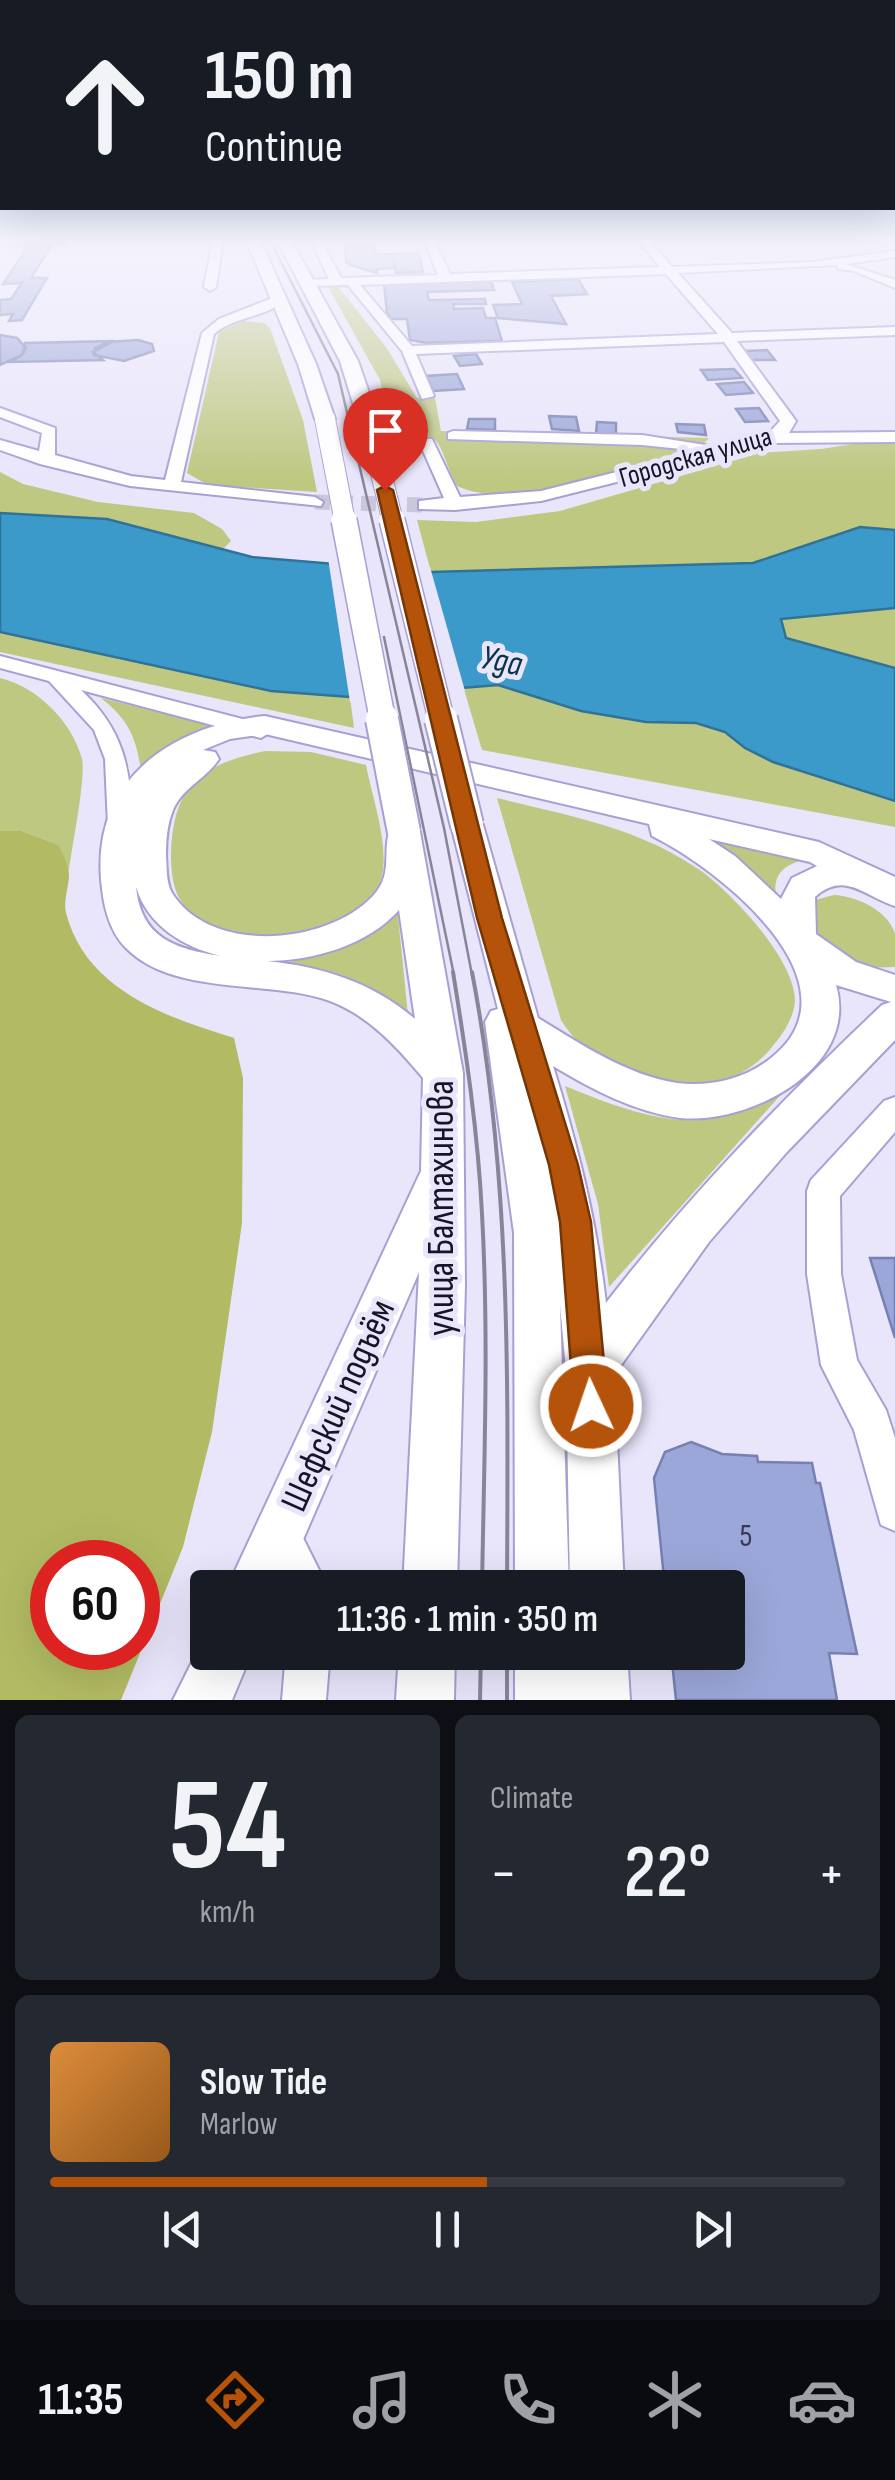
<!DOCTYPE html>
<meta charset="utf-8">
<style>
:root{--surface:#171b24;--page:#242831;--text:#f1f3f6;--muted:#9ea1a6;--line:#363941;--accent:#b45309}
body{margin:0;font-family:"Sofia Sans Condensed",sans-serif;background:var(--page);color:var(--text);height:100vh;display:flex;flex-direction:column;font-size:38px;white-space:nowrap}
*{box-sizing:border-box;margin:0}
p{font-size:32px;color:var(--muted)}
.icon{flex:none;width:55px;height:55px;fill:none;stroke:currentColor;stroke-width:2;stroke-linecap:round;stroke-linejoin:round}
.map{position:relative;height:1700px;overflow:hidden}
.sheet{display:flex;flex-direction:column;gap:15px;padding:15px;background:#0d0f14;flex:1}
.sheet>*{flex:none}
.hud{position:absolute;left:0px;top:0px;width:895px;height:210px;box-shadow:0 10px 40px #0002;background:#171b24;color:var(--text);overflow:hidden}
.speed{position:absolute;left:30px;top:1540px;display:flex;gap:20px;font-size:50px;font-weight:700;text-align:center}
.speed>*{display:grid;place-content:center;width:130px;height:130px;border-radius:50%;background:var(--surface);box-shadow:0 10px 40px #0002;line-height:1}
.speed .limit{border:15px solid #d22;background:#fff;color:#111}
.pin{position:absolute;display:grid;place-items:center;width:85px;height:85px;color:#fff;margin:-102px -42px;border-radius:50% 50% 50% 0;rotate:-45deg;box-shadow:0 0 10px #0007}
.pin .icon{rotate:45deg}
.me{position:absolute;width:110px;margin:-55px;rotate:357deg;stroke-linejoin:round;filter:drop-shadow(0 0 8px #0008)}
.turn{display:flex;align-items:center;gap:35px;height:210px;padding:0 40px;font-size:45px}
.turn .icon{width:130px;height:130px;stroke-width:2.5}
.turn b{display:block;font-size:70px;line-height:85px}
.big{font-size:75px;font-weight:600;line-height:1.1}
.sheet .widget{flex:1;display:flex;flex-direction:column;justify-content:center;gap:15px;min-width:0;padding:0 35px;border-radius:15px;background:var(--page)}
.sheet .dial{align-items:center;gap:0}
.dial b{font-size:130px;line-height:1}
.song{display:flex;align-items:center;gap:30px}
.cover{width:120px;height:120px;border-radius:15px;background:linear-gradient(135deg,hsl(30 70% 55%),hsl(30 70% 35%))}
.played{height:10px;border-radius:5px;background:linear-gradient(90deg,var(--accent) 55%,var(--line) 55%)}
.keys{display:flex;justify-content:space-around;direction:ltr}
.heat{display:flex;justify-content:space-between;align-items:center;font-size:55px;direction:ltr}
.sheet .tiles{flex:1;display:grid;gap:15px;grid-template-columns:1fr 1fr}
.widget:last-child{grid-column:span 2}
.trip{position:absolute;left:190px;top:1570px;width:555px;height:100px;border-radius:10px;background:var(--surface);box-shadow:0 10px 40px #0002;font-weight:600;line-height:100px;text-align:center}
.tabs{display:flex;height:160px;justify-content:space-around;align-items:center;background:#090b0e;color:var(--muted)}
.tabs .icon{width:70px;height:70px}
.tabs .current{color:var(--accent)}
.tabs b{font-size:45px;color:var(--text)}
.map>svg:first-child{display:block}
</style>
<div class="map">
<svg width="895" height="1700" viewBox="0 0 895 1700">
<rect width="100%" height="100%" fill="#e9e5fb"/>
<path fill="#bfc881" d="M327 285H337L386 347 417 398H435L441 431 709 438 699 448C637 466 518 514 457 486 435 443 448 431 391 431L380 380Z
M243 321 264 323 270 328 303 420 317 492 208 485 187 473 219 332Z
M880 440H895V530L860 527 753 563 431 572 417 520 476 522 560 511 760 453 821 449Z
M0 472 23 484 98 502 194 513 222 529 231 541 223 549 107 519 0 513Z
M895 608V668L786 638 780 618Z
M0 632 271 691 350 697 354 728 0 652Z
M0 678C37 687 72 721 82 759 86 778 72 846 69 870L59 845 22 831H0Z
M498 685 581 711 646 722 696 723 725 732 745 748 895 801V827L482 750 463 686Z
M101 698 214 726 172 744 141 770C136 737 128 719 101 698Z
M265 751 311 752 366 765C372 796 387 838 383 870 374 942 235 953 190 912 174 898 171 876 171 856 172 787 200 764 265 751Z
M497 798C570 816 642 828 704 873 735 897 795 960 795 1001 794 1016 785 1031 776 1042 737 1094 680 1093 626 1069 597 1056 578 1048 561 1020Z
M700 833 809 859C787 863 772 872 776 896L739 860Z
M834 895C856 896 888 910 895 934 895 943 895 958 895 967L862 968 816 935 810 908 815 900Z
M397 906 408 1015C364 982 338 967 283 964L314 955Z
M565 1086C609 1104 670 1129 718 1117 741 1111 763 1099 785 1090L609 1287 598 1204Z"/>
<path fill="#b2bb63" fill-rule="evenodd" d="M0 831H22L59 845C63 855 69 865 69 875 69 887 63 901 66 913 86 990 166 1017 234 1038L243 1078 242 1223 212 1432 183 1547 121 1700H0ZM52 1562H138V1648H52Z"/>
<path fill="#3b9ac9" stroke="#307298" stroke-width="2.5" d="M0 513 107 519 252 557 431 572 753 563 860 527 895 530V608L781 619 786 638 895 668V801L773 762 745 748 725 732 696 723 646 722 581 711 498 685 350 697 271 691 0 632Z"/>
<path fill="#e9e5fb" d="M328 558 430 567 465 691 350 702Z"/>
<path fill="#9ba7d9" stroke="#7681b1" stroke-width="2.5" d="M20 240H68L65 244H52L31 278H47L22 320 9 321 13 314 0 315V300L11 299 22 283 3 284 28 246H16Z
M345 240H374L376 254H393L395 268 377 269V273L350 265 346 262Z
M419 253 423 272 396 273 393 254Z
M578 279 587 294 551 296 566 324 498 318 493 305 522 304 512 282Z
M491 281 494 290 427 292 429 300 485 299 486 304H453L454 309 483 308 486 318H495L502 341 427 343 410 340 407 319H391L387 313 384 284Z
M0 335 17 338 26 348 22 355 0 365Z
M138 340 152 344 154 351 124 361 94 355 95 348 108 342Z
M114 341 93 352 103 360 10 362 22 355 25 343Z
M767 350 775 360H751L745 351Z
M476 354 482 364 460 366 454 356Z
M734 369 742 378 708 380 701 370Z
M457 374 464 389 433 391 426 376Z
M744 382 753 393 726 395 717 384Z
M759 408 768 421 745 422 736 409Z
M549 416 576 417 579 431 552 429Z
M469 419H495V430L467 429Z
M597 422 616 423V435L596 434Z
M676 424 704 425 706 435 678 432Z
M870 1258H895V1338Z
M691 1442 722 1454 757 1456 758 1462 812 1463 816 1483H820L857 1654 829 1653 837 1700H676L671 1652H728V1588H665L654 1478 665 1452Z"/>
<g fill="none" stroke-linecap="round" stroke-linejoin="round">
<path stroke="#cac6db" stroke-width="15" stroke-dasharray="15 8" stroke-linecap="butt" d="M315 502 425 505"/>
<g stroke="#aa9fd3" stroke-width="4">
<path id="minor" d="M213 240H223L216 287 210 291 204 287Z
M311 240H321L341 278 438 275 424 240H434L450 274 660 267 638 240H649L672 267 812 262 895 251V257L846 264 895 280V288L854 271 838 269V265L678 273 732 333 895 327V335L737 341 796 421 789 433 895 432V442L772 443 541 501 455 510 419 509V501L444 498 421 446 398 441V435L432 439 460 497 541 491 700 451 642 445 448 439V433L453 431 642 435 718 447 767 435 780 421 724 342 416 354 434 396 422 399 402 351 348 285 304 286V280L329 279ZM666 274 718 334 412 346 360 285Z
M275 297 285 300C265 318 235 316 214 334L181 482 315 497 323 502 321 506 130 486 40 464 0 450V440L39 451 42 433 0 417V408L55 428V455L131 476 165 480 202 333 219 319Z
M0 656 269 726 272 731 261 738 81 690C124 730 131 769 132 825L120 833 108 825 105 759 94 730 49 681 0 668Z
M895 1097V1132L840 1196 841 1274 857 1360 886 1410 895 1438V1531L881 1525 854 1430 821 1365 807 1274V1191L811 1180 884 1101Z
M280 1514 294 1520 328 1588H285L260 1534 266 1520Z
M286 1652H330L326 1700H282Z"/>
</g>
<g stroke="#aa9fd3" stroke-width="4">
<path id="major" d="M246 240H260L316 364 335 419 332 423H318L315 419 298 364Z
M277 240H291L358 361 377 416 374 420 367 422 357 416 340 361Z
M265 716 819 842 895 877V906C865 897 845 870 815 897L816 934 856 962 895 975V1040L786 1153 709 1242 614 1375 624 1588H570L566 1369 560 1305 569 1588H515L514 1233 485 1022 491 1011 498 1009 451 825 456 817 467 814 478 817 483 825 538 1018C581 1044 626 1075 677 1083 710 1087 745 1079 771 1058 865 984 718 868 652 836L649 824 265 734 230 739 203 750 215 752 219 759C206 779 183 787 173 810 167 825 166 840 166 856 167 868 166 883 172 893 211 955 327 945 373 896 396 871 379 847 393 824L404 821 415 824 420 832 463 1073 465 1285 457 1588H403L419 1272 282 1588H227L421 1171 423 1078C398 1048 368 1015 330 1001 270 979 174 997 126 948 108 930 103 903 101 879 93 777 175 725 265 716ZM709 839 810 862 817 866 792 878 781 899 735 856ZM136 887C148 926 183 947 221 956 175 949 141 938 136 887ZM399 910 415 1019C372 982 323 967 267 961 313 961 368 945 399 910ZM836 985 891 1002 882 1005C783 1099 689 1195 606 1303 596 1218 578 1147 553 1066 591 1089 635 1112 680 1118 749 1125 860 1068 836 985Z
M208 1630V1652H252L232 1700H173Z
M399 1652H455L454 1700H396Z
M515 1652H627L630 1700H515Z"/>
</g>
<use href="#minor" fill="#fff" fill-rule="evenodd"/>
<use href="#major" fill="#fff" fill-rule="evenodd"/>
<path stroke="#888499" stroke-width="2.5" d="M270 240 338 374 444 828 472 975
M384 637 454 975"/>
<path stroke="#888499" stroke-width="4" d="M453 972C466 1052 478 1133 482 1214 489 1339 484 1463 482 1588
M472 972C511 1175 508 1382 507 1588
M507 1652V1700
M480 1700 481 1652"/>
<g stroke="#aa9fd3" stroke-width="22" stroke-linecap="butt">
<path id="major-bridge-far2" d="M367 416 393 522
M325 419 345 522"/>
</g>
<g stroke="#aa9fd3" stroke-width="28" stroke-linecap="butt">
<path id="major-bridge-far1" d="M344 520 383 722
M392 520 442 722"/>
</g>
<g stroke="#aa9fd3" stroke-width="36" stroke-linecap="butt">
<path id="major-bridge" d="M382 719 404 832
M441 719 467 825"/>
</g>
<use href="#major-bridge-far2" stroke="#fff" stroke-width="20"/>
<use href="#major-bridge-far1" stroke="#fff" stroke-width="25"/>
<use href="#major-bridge" stroke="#fff" stroke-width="32"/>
</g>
<linearGradient id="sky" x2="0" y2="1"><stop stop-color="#63aadc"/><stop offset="0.5" stop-color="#f5f3fd"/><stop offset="1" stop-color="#f5f3fd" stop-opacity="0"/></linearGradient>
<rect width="895" height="478" fill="url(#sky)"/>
<path fill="#b45309" stroke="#753606" stroke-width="2.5" d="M385 486 393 490 502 918 578 1165 591 1222 608 1406 603 1418 591 1423 579 1418 574 1406 560 1222 549 1165 477 918 377 490Z"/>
<g text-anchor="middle" stroke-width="10" stroke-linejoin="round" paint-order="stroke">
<g font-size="28" fill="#181427" stroke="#e9e5fb">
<text transform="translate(695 456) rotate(-16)" y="10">Городская улица</text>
</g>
<g font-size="32" fill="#393954">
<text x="746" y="1546">5</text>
</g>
<g font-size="35" font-style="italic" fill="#093448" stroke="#e9e5fb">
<text transform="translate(502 660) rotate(11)" y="12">Уда</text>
</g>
<g font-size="38" fill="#181427" stroke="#e9e5fb">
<text transform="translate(440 1208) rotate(-90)" y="13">улица Балтахинова</text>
<text transform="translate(337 1405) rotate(-66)" y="13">Шефский подъём</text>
</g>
</g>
</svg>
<div class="speed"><div class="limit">60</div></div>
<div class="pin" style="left:385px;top:490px;background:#d93025"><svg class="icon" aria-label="arrive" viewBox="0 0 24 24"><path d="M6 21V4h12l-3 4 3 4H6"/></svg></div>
<svg class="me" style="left:591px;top:1406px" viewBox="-20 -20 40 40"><circle r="17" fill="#b45309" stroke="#fff" stroke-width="3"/><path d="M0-11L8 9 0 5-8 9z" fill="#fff"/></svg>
<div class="trip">11:36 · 1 min · 350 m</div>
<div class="hud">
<div class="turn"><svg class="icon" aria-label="ahead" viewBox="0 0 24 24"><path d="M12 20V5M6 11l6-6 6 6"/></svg><div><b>150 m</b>Continue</div></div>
</div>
</div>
<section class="sheet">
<div class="tiles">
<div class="widget dial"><b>54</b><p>km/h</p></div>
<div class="widget"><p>Climate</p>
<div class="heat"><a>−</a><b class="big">22°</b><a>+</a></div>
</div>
<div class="widget">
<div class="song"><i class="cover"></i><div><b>Slow Tide</b><p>Marlow</p></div></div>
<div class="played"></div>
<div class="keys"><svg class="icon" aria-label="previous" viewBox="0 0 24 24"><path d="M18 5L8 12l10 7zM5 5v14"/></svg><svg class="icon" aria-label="pause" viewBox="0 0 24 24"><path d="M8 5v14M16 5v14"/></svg><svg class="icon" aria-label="next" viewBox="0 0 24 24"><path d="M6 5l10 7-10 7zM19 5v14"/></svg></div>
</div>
</div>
</section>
<nav class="tabs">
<b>11:35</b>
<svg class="icon current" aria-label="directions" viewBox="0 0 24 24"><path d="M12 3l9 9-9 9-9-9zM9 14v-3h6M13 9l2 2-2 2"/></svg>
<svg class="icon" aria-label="music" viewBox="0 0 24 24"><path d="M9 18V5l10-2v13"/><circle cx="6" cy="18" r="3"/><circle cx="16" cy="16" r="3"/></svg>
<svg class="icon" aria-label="phone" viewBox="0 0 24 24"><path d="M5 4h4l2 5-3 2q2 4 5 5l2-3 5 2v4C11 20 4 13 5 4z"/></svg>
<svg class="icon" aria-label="climate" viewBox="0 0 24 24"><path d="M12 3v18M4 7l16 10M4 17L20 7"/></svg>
<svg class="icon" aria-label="car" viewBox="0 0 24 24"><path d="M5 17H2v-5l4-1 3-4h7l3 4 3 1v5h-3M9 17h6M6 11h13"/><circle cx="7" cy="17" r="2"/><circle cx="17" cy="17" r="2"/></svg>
</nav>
